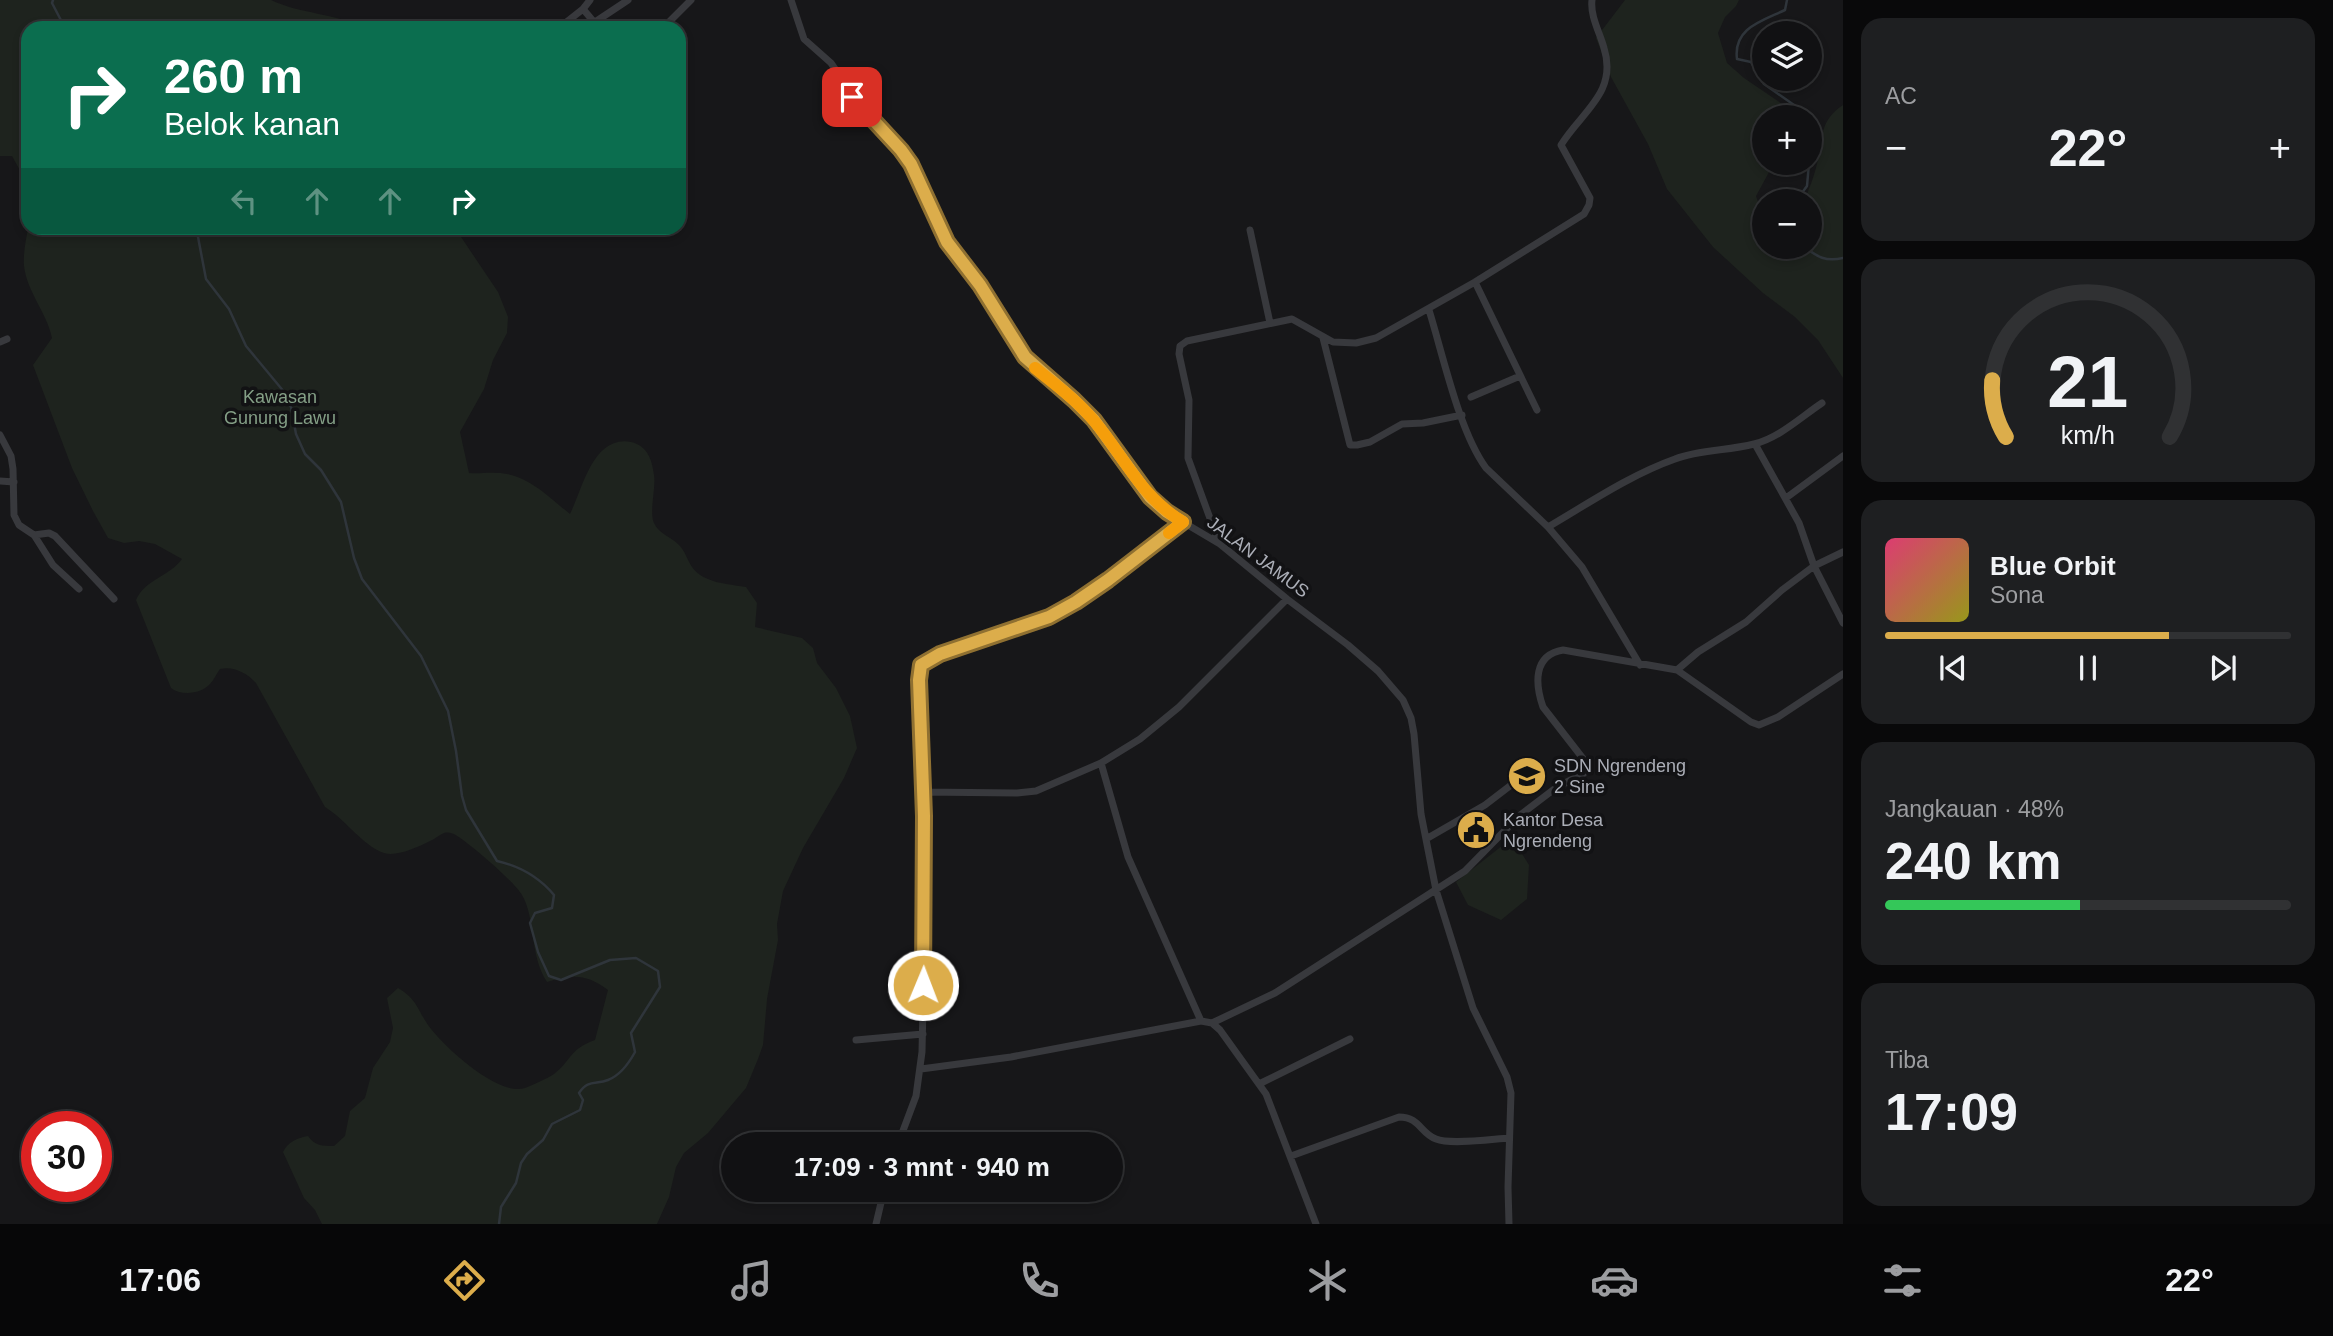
<!DOCTYPE html>
<html lang="id">
<meta charset="utf-8">
<style>
:root{--surface:#111113;--page:#1e1f21;--text:#f1f3f6;--muted:#9c9da0;--line:#303133;--accent:#dcad4b}
body{margin:0;font-family:Helvetica,sans-serif;background:var(--page);color:var(--text);height:100vh;display:flex;flex-direction:column;font-size:26px;white-space:nowrap}
*{box-sizing:border-box;margin:0}
p{font-size:23px;color:var(--muted)}
.icon{flex:none;width:38px;height:38px;fill:none;stroke:currentColor;stroke-width:2;stroke-linecap:round;stroke-linejoin:round}
.map{position:relative;flex:1;overflow:hidden}
.details{display:flex;flex-direction:column;gap:18px;padding:18px;background:#09090a;width:490px}
.details>*{flex:none}
.banner{position:absolute;left:21px;top:21px;width:665px;height:214px;border-radius:21px;box-shadow:0 4px 10px #0003,0 0 0 2px var(--line);background:#0b6e4f;color:#fff;overflow:hidden}
.controls{position:absolute;left:1752px;top:21px;display:grid;gap:14px}
.controls a{display:grid;place-items:center;width:70px;height:70px;border-radius:50%;background:var(--surface);box-shadow:0 4px 10px #0003,0 0 0 2px var(--line);font-size:35px}
.speed{position:absolute;left:21px;top:1111px;display:flex;gap:14px;font-size:35px;font-weight:700;text-align:center}
.speed>*{display:grid;place-content:center;width:91px;height:91px;border-radius:50%;background:var(--surface);box-shadow:0 4px 10px #0003,0 0 0 2px var(--line);line-height:1}
.speed .limit{border:10px solid #d22;background:#fff;color:#111}
.pin{position:absolute;display:grid;place-items:center;width:60px;height:60px;color:#fff;margin:-30px;border-radius:14px;box-shadow:0 4px 10px #0006}
.me{position:absolute;width:77px;margin:-38px;rotate:1deg;stroke-linejoin:round;filter:drop-shadow(0 0 5px #0008)}
.turn{display:flex;align-items:center;gap:24px;height:147px;padding:0 28px;font-size:32px}
.turn .icon{width:91px;height:91px;stroke-width:2.5}
.turn b{display:block;font-size:49px;line-height:60px}
.lanes{display:flex;align-items:center;height:66px;padding:0 28px;background:#0003;justify-content:center;gap:35px;direction:ltr}
.lanes .off{opacity:.35}
.big{font-size:52px;font-weight:700;line-height:1.1}
.details .widget{flex:1;display:flex;flex-direction:column;justify-content:center;gap:10px;min-width:0;padding:0 24px;border-radius:21px;background:var(--page)}
.details .dial{align-items:center;gap:0}
.dial svg{height:182px;overflow:visible;fill:none;stroke:var(--line);stroke-width:7;stroke-linecap:round;text-anchor:middle}
.dial text{fill:var(--text);stroke:none}
.song{display:flex;align-items:center;gap:21px}
.cover{width:84px;height:84px;border-radius:10px;background:linear-gradient(135deg,hsl(340 70% 55%),hsl(60 70% 35%))}
.played{height:7px;border-radius:4px;background:linear-gradient(90deg,var(--accent) 70%,var(--line) 70%)}
.keys{display:flex;justify-content:space-around;direction:ltr}
.heat{display:flex;justify-content:space-between;align-items:center;font-size:38px;direction:ltr}
.charge{height:10px;border-radius:5px;background:linear-gradient(90deg,#34c759 48%,var(--line) 0)}
.trip{position:absolute;left:721px;top:1132px;width:402px;height:70px;border-radius:35px;background:var(--surface);box-shadow:0 4px 10px #0003,0 0 0 2px var(--line);font-weight:700;line-height:70px;text-align:center}
.menu{display:flex;height:112px;justify-content:space-around;align-items:center;background:#070708;color:var(--muted)}
.menu .icon{width:49px;height:49px}
.menu .active{color:var(--accent)}
.menu b{font-size:32px;color:var(--text)}
main{display:flex;flex:1;min-height:0}
.map>svg:first-child{display:block}
</style>
<main>
<div class="map">
<svg width="1843" height="1224" viewBox="0 0 1843 1224">
<rect width="100%" height="100%" fill="#171719"/>
<path fill="#1e231e" d="M0 0H271C300 14 335 13 364 28H28V185L12 156H0Z
M1625 0H1739L1736 6 1725 17 1718 33 1727 63 1744 78 1785 106 1788 116 1764 117V163H1774L1756 196 1764 220V247H1810V201H1804C1809 189 1814 177 1817 164 1823 138 1819 121 1843 105V378L1818 340 1795 317 1763 293 1713 247 1667 189 1648 144 1611 77 1596 38Z
M28 228H455L498 292 508 317 507 333 493 360 484 389 460 432 469 473C479 474 488 472 497 473 526 473 549 497 570 514 583 488 593 435 631 442 648 446 652 460 654 475 656 488 649 513 654 523 658 533 671 537 678 544 685 550 687 560 692 567 703 583 728 584 746 587L757 603 755 627 802 638 813 648 817 663 836 688 850 716 857 748 844 778 803 848 783 891 777 924 778 940 767 999 763 1045 758 1059 746 1088 708 1133 684 1153 676 1167 669 1197 657 1224H322L315 1210 304 1198 283 1152C288 1142 297 1138 308 1136 315 1146 322 1146 334 1146L345 1136 350 1111 365 1098 373 1068 390 1042 393 1028 387 998 398 988C417 999 417 1009 428 1025 443 1046 498 1097 525 1088 533 1085 546 1079 554 1074 573 1059 568 1050 595 1040L608 990C587 974 572 974 547 982 529 954 536 919 522 895 515 882 467 841 454 834 451 833 447 832 444 833 439 835 435 839 430 841 418 847 397 857 384 853 363 846 345 819 325 807L256 683C247 673 233 666 220 669 216 674 214 680 210 684 201 694 181 696 171 688L136 600C144 580 170 576 182 559L155 544 139 541 124 543 108 538 93 511 72 468 33 365 52 338C47 313 27 292 24 266 23 253 26 240 28 228Z
M1512 838 1529 865 1527 899 1501 920 1468 905 1456 882Z"/>
<g fill="none" stroke-linecap="round" stroke-linejoin="round">
<path stroke="#2f353b" stroke-width="2.5" d="M53 0 52 3 65 28
M1787 0 1785 10C1762 21 1733 28 1737 59L1751 62 1764 84 1804 112 1805 117
M1810 131 1813 151 1810 162
M1796 201 1807 186 1809 163
M198 228V237L206 279 229 309 246 346 285 393 291 407 296 434 305 454 321 470 341 502 354 558 362 579 421 656 448 711 456 751 462 796 466 810 497 861C519 866 539 877 554 895L552 908 535 913 530 923 538 952 549 976 561 980 610 960 636 958 658 971 660 987 631 1033 635 1052C629 1063 621 1075 608 1080 596 1085 588 1079 579 1093L583 1100 580 1110 552 1124 543 1140 527 1154 521 1163 516 1183 501 1207 499 1224
M1805 247C1817 257 1826 262 1843 258"/>
<path stroke="#38393d" stroke-width="7" d="M791 0 804 39 831 63 861 107 901 150 911 164 947 242 980 285 1025 357 1074 400 1094 420 1117 449 1135 478 1150 497 1166 512 1220 544 1287 599 1348 645 1378 671 1403 700 1411 718 1414 734 1421 814 1436 890 1473 1008 1507 1077 1511 1093 1508 1187 1509 1224
M583 9 599 28
M595 22 628 0
M559 28 583 9 590 0
M663 28 691 0
M1250 230 1270 323
M1475 282 1537 410
M1429 310C1443 355 1459 431 1486 468L1548 527 1582 567 1640 665
M1323 338 1350 445H1357L1370 442 1402 424 1423 423 1462 415
M0 342 7 339
M1471 397 1520 376
M0 435 11 456 13 469 14 515 19 525 34 535 53 565 79 589
M1755 444 1799 523 1814 566 1843 623
M0 481 14 482
M1786 498 1843 456
M1548 527C1589 503 1630 475 1675 459 1700 449 1728 451 1754 444 1779 438 1801 417 1822 403
M34 535 49 533 55 536 114 599
M1219 543 1188 458 1189 400 1179 354 1180 346 1187 341 1292 319 1333 342 1356 343 1376 338 1475 282 1584 214 1589 205 1590 198 1561 145C1581 112 1618 93 1604 48 1600 33 1590 16 1592 0
M1677 670 1698 652 1746 622 1782 590 1814 566 1843 552
M1101 763 1128 857 1201 1021 1212 1023 1220 1030 1266 1094 1316 1224
M923 792 1017 793 1036 791 1101 763 1140 739 1179 707 1287 599
M1426 839 1485 805 1515 782
M1212 1023 1275 993 1465 871 1519 816 1557 787 1583 774 1588 769V765L1543 707C1535 684 1533 655 1563 650L1677 670 1751 722 1759 725 1778 717 1843 674
M856 1040 923 1034
M921 1069 1011 1057 1201 1021
M1259 1084 1350 1039
M898 1144 916 1096 922 1052 925 911 923 792 919 680 921 665 931 657 1049 617 1076 602 1108 580 1183 522
M1291 1156 1399 1117C1420 1117 1420 1133 1436 1139 1451 1145 1492 1139 1509 1138
M876 1224 884 1190"/>
</g>
<g fill="none" stroke-linecap="round" stroke-linejoin="round">
<g stroke="#8f7031" stroke-width="18">
<path id="route" d="M852 97 901 150 911 164 947 242 980 285 1025 357 1074 400 1094 420 1150 497 1167 512 1183 522 1108 580 1076 602 1049 617 940 654 921 665 919 680 924 816 923 985"/>
</g>
<use href="#route" stroke="#dcad4b" stroke-width="12"/>
<path stroke="#f59e0b" stroke-width="12" d="M1035 368C1056 385 1078 401 1095 422 1125 458 1141 497 1183 522L1169 533"/>
</g>
<defs>
<g id="school-disc" transform="scale(2.0125)"><circle r="9.5" fill="#dcad4b" stroke="#121214"/><path d="M0-5L7-2L0 1L-7-2ZM-4 1L0 2.5L4 1V4Q0 6-4 4Z" fill="#111"/></g>
<g id="civic-disc" transform="scale(2.0125)"><circle r="9.5" fill="#dcad4b" stroke="#121214"/><path d="M-.6-6.5H3V-4.5H.6V-3L4-1V1h2V6H-6V1h2V-1L-.6-3ZM-1.2 2.5V6h2.4V2.5Z" fill="#111"/></g>
</defs>
<g fill-rule="evenodd">
<use href="#school-disc" x="1527" y="776"/>
<use href="#civic-disc" x="1476" y="830"/>
</g>
<g text-anchor="middle" stroke-width="7" stroke-linejoin="round" paint-order="stroke">
<g font-size="18" fill="#849f86" stroke="#121214">
<text x="280" y="403">Kawasan<tspan x="280" dy="21">Gunung Lawu</tspan></text>
</g>
<g font-size="18" fill="#abaeb7" stroke="#121214">
<text transform="translate(1258 557) rotate(37)" y="6">JALAN JAMUS</text>
</g>
<g font-size="18" fill="#abaeb7" stroke="#121214" text-anchor="start">
<text x="1554" y="772">SDN Ngrendeng<tspan x="1554" dy="21">2 Sine</tspan></text>
<text x="1503" y="826">Kantor Desa<tspan x="1503" dy="21">Ngrendeng</tspan></text>
</g>
</g>
</svg>
<div class="controls">
<a><svg class="icon" aria-label="layers" viewBox="0 0 24 24"><path d="M12 4l9 5-9 5-9-5zM3 14l9 5 9-5"/></svg></a>
<a>+</a>
<a>−</a>
</div>
<div class="speed"><div class="limit">30</div></div>
<div class="pin" style="left:852px;top:97px;background:#d93025"><svg class="icon" aria-label="arrive" viewBox="0 0 24 24"><path d="M6 21V4h12l-3 4 3 4H6"/></svg></div>
<svg class="me" style="left:923px;top:985px" viewBox="-20 -20 40 40"><circle r="17" fill="#dcad4b" stroke="#fff" stroke-width="3"/><path d="M0-11L8 9 0 5-8 9z" fill="#fff"/></svg>
<div class="trip">17:09 · 3 mnt · 940 m</div>
<div class="banner">
<div class="turn"><svg class="icon" aria-label="right" viewBox="0 0 24 24"><path d="M7 20v-9h11M14 6l5 5-5 5"/></svg><div><b>260 m</b>Belok kanan</div></div>
<div class="lanes"><svg class="icon off" aria-label="left" viewBox="0 0 24 24"><path d="M17 20v-9H6M10 6l-5 5 5 5"/></svg><svg class="icon off" aria-label="ahead" viewBox="0 0 24 24"><path d="M12 20V5M6 11l6-6 6 6"/></svg><svg class="icon off" aria-label="ahead" viewBox="0 0 24 24"><path d="M12 20V5M6 11l6-6 6 6"/></svg><svg class="icon" aria-label="right" viewBox="0 0 24 24"><path d="M7 20v-9h11M14 6l5 5-5 5"/></svg></div>
</div>
</div>
<section class="details">
<div class="widget"><p>AC</p>
<div class="heat"><a>−</a><b class="big">22°</b><a>+</a></div>
</div>
<div class="widget dial"><svg viewBox="0 0 100 80">
<path d="M14 69A42 42 0 1 1 86 69"/>
<path d="M14 69A42 42 0 0 1 8 44" stroke="#dcad4b"/>
<text x="50" y="56" font-size="32" font-weight="700">21</text>
<text x="50" y="72" font-size="11">km/h</text>
</svg></div>
<div class="widget">
<div class="song"><i class="cover"></i><div><b>Blue Orbit</b><p>Sona</p></div></div>
<div class="played"></div>
<div class="keys"><svg class="icon" aria-label="previous" viewBox="0 0 24 24"><path d="M18 5L8 12l10 7zM5 5v14"/></svg><svg class="icon" aria-label="pause" viewBox="0 0 24 24"><path d="M8 5v14M16 5v14"/></svg><svg class="icon" aria-label="next" viewBox="0 0 24 24"><path d="M6 5l10 7-10 7zM19 5v14"/></svg></div>
</div>
<div class="widget"><p>Jangkauan · 48%</p><b class="big">240 km</b><div class="charge"></div></div>
<div class="widget"><p>Tiba</p><b class="big">17:09</b></div>
</section>
</main>
<nav class="menu">
<b>17:06</b>
<svg class="icon active" aria-label="directions" viewBox="0 0 24 24"><path d="M12 3l9 9-9 9-9-9zM9 14v-3h6M13 9l2 2-2 2"/></svg>
<svg class="icon" aria-label="music" viewBox="0 0 24 24"><path d="M9 18V5l10-2v13"/><circle cx="6" cy="18" r="3"/><circle cx="16" cy="16" r="3"/></svg>
<svg class="icon" aria-label="phone" viewBox="0 0 24 24"><path d="M5 4h4l2 5-3 2q2 4 5 5l2-3 5 2v4C11 20 4 13 5 4z"/></svg>
<svg class="icon" aria-label="climate" viewBox="0 0 24 24"><path d="M12 3v18M4 7l16 10M4 17L20 7"/></svg>
<svg class="icon" aria-label="car" viewBox="0 0 24 24"><path d="M5 17H2v-5l4-1 3-4h7l3 4 3 1v5h-3M9 17h6M6 11h13"/><circle cx="7" cy="17" r="2"/><circle cx="17" cy="17" r="2"/></svg>
<svg class="icon" aria-label="filters" viewBox="0 0 24 24"><path d="M4 7h16M4 17h16"/><circle cx="9" cy="7" r="2"/><circle cx="15" cy="17" r="2"/></svg>
<b>22°</b>
</nav>
